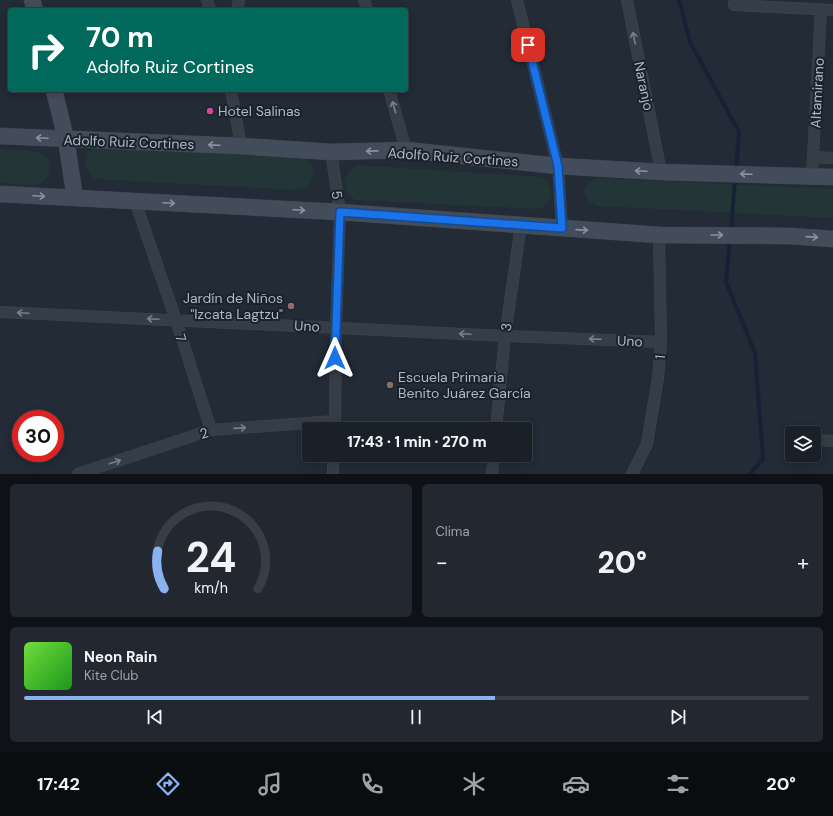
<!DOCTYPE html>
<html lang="es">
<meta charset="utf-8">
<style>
:root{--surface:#1a2028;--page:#232830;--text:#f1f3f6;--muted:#9fa3a8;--line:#383e45;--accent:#88b2f0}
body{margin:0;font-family:"DM Sans",sans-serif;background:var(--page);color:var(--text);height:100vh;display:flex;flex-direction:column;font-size:15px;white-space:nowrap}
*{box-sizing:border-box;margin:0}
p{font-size:13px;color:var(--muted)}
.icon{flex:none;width:22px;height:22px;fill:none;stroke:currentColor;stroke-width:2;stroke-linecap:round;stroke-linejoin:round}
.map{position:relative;height:474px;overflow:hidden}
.panel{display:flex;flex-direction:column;gap:10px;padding:10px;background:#0e1216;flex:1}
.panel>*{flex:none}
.top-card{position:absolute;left:8px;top:8px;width:400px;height:84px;border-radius:4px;box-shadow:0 2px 10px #0003,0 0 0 1px var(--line);background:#00695c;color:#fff;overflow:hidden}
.fabs{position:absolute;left:785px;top:426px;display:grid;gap:8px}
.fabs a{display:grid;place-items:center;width:36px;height:36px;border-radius:4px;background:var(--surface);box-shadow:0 2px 10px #0003,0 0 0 1px var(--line);font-size:20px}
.speed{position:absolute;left:12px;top:410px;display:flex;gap:8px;font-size:20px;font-weight:700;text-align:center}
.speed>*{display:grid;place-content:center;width:52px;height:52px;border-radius:50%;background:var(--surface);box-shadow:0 2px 10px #0003,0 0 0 1px var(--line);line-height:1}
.speed .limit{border:6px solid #d22;background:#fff;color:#111}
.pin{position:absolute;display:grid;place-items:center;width:34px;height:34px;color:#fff;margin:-17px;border-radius:8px;box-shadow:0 2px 6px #0006}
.me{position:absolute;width:44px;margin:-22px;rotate:0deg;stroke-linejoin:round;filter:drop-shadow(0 0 3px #0008)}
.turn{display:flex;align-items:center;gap:14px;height:84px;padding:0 12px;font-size:18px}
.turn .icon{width:52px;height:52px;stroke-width:2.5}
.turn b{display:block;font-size:28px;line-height:34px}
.big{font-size:30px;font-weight:800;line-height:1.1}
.panel .card{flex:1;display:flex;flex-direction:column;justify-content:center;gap:6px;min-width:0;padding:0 14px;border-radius:6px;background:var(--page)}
.panel .dial{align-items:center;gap:0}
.dial svg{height:104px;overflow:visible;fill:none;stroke:var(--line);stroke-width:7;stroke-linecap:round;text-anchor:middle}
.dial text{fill:var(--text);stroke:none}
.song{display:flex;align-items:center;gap:12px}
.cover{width:48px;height:48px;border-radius:6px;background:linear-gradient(135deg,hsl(100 70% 55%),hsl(120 70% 35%))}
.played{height:4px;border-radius:2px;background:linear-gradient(90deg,var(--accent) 60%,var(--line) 60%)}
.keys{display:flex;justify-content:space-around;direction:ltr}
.heat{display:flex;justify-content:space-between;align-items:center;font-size:22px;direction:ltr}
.panel .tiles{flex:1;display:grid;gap:10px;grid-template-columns:1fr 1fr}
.card:last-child{grid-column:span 2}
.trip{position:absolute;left:302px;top:422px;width:230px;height:40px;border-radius:4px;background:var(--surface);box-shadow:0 2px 10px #0003,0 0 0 1px var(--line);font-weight:800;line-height:40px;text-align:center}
.tab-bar{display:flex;height:64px;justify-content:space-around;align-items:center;background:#0a0d10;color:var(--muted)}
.tab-bar .icon{width:28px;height:28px}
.tab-bar .selected{color:var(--accent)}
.tab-bar b{font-size:18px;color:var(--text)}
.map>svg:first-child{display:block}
</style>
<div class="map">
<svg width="833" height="474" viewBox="0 0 833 474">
<rect width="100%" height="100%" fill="#222b36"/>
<path fill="#243537" d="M93 148 301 156C320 166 317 187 296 190L95 179C83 171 83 158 93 148Z
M0 149C15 150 56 146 49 172 47 179 42 182 35 185L0 183Z
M357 165 541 177C556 186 555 205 537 209L355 200C341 190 342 174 357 165Z
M597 178 833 189V218L597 206 588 201 584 192C586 184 589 180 597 178Z"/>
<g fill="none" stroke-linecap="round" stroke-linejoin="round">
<path stroke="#162233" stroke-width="4" d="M679 0 690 42 739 132 736 171
M731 231 735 178
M730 238 726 282 755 353 763 459 750 474"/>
<g stroke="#3e4650" stroke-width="12">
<path id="street" d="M207 0 210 10
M364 0 367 10
M517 0 558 166 562 228
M627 0 661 172
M735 0 734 5 833 10
M237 10 239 0
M231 90 241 146
M389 90 406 150
M331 152 340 212 336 327 335 429
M813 157 833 158
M812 176 821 9
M135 201 176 320 211 430
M0 312 505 336 661 342
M496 429 505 336 521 225
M814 440 833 441
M78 474 211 430 335 421
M333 474V455
M492 474 494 455
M632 474 647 444 658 378 661 342 659 235"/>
</g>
<g stroke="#3e4650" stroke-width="17">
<path id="secondary" d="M32 0 35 10
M54 90 66 139 75 198
M0 136 241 146 331 152 406 150 558 166 661 172 833 177
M0 194 340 212 659 235 790 236 833 239"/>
</g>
<use href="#street" stroke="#353d47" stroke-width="11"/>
<use href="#secondary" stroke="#434c5a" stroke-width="16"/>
</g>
<defs><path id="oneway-shaft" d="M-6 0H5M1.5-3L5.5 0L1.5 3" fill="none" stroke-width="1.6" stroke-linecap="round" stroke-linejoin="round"/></defs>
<g stroke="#78818b">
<use href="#oneway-shaft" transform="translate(634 38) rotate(-102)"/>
<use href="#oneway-shaft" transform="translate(394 107) rotate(-106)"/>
<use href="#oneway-shaft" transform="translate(23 313) rotate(-177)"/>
<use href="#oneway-shaft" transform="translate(153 319) rotate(-177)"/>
<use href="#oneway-shaft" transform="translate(465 334) rotate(-177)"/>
<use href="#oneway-shaft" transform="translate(595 339) rotate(-178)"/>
<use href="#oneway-shaft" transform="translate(240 428) rotate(-4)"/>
<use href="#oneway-shaft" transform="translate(115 462) rotate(-18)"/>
</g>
<g stroke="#89929e">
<use href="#oneway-shaft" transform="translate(42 138) rotate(-177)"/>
<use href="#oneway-shaft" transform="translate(214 145) rotate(-178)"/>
<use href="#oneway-shaft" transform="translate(372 151) rotate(179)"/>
<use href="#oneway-shaft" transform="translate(641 171) rotate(-177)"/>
<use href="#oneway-shaft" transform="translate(746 174) rotate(-178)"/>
<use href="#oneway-shaft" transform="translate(39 196) rotate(3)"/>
<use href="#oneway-shaft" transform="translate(169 203) rotate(3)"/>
<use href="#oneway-shaft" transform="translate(299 210) rotate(3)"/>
<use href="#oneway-shaft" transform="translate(582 230) rotate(4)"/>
<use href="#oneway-shaft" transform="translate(717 235)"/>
<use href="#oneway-shaft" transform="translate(812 237) rotate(4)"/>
</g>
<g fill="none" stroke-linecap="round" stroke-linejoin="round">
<g stroke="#114b97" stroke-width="10">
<path id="route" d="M335 358 340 212 562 228 558 166 528 45"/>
</g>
<use href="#route" stroke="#1a73e8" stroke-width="7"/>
</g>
<circle fill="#d1479c" stroke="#1a222b" stroke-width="1.5" cx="210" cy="111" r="4"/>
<g fill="#8d6e63" stroke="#1a222b" stroke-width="1.5">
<circle cx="291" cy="306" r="4"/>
<circle cx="390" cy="385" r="4"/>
</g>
<g text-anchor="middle" stroke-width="4" stroke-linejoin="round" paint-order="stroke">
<g font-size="14" fill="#afb8c3" stroke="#1a222b">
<text transform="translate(644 86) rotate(78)" y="5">Naranjo</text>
<text transform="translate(817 93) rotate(-87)" y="5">Altamirano</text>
<text transform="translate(129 142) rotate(2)" y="5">Adolfo Ruiz Cortines</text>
<text transform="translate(453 157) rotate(4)" y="5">Adolfo Ruiz Cortines</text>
<text transform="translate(337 195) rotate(81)" y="5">5</text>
<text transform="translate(307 326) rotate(3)" y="5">Uno</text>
<text transform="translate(506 327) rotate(-82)" y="5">3</text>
<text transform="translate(181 338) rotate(72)" y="5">7</text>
<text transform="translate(630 341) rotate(2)" y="5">Uno</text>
<text transform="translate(660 357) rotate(-84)" y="5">1</text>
<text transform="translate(204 433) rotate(-16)" y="5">2</text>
</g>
<g font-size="14" fill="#afb8c3" stroke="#1a222b" text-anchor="start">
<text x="218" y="116">Hotel Salinas</text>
<text x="283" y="303" text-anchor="end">Jardín de Niños<tspan x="283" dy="16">"Izcata Lagtzu"</tspan></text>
<text x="398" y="382">Escuela Primaria<tspan x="398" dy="16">Benito Juárez García</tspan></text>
</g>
</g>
</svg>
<div class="fabs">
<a><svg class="icon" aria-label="layers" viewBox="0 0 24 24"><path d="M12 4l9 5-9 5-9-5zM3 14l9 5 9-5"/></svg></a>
</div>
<div class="speed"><div class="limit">30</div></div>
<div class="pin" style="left:528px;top:45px;background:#d93025"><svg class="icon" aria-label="arrive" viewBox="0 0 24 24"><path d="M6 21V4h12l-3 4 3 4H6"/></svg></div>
<svg class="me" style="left:335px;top:358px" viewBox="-20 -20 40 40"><path d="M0-17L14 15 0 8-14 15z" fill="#1a73e8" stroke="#fff" stroke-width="4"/></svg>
<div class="trip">17:43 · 1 min · 270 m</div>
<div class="top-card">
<div class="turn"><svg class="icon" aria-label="right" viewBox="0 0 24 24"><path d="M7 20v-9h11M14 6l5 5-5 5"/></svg><div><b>70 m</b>Adolfo Ruiz Cortines</div></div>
</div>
</div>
<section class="panel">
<div class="tiles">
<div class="card dial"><svg viewBox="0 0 100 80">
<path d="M14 69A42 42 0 1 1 86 69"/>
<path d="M14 69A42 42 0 0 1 9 40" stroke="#88b2f0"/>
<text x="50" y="56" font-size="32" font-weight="700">24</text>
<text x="50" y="72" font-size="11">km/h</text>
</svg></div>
<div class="card"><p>Clima</p>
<div class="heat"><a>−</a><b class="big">20°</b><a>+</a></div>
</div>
<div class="card">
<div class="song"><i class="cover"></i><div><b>Neon Rain</b><p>Kite Club</p></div></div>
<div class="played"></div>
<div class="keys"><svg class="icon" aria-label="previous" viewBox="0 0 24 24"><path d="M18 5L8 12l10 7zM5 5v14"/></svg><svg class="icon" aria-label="pause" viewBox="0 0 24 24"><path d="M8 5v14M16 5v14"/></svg><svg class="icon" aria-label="next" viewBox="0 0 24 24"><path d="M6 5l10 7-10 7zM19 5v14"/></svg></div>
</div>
</div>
</section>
<nav class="tab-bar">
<b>17:42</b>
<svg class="icon selected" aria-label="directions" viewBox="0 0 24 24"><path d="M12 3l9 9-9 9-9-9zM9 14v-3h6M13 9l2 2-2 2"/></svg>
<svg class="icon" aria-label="music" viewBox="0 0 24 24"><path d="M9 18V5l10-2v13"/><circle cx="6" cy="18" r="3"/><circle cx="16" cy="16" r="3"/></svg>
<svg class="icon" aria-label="phone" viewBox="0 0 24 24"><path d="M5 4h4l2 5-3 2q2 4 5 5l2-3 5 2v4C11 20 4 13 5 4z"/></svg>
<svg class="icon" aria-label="climate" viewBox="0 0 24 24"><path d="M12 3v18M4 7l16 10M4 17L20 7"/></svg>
<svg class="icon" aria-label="car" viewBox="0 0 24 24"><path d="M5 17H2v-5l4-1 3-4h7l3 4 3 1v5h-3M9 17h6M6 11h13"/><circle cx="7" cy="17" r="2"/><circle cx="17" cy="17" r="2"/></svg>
<svg class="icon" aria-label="filters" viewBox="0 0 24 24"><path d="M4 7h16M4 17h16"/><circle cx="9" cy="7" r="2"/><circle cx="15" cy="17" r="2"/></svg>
<b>20°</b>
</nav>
